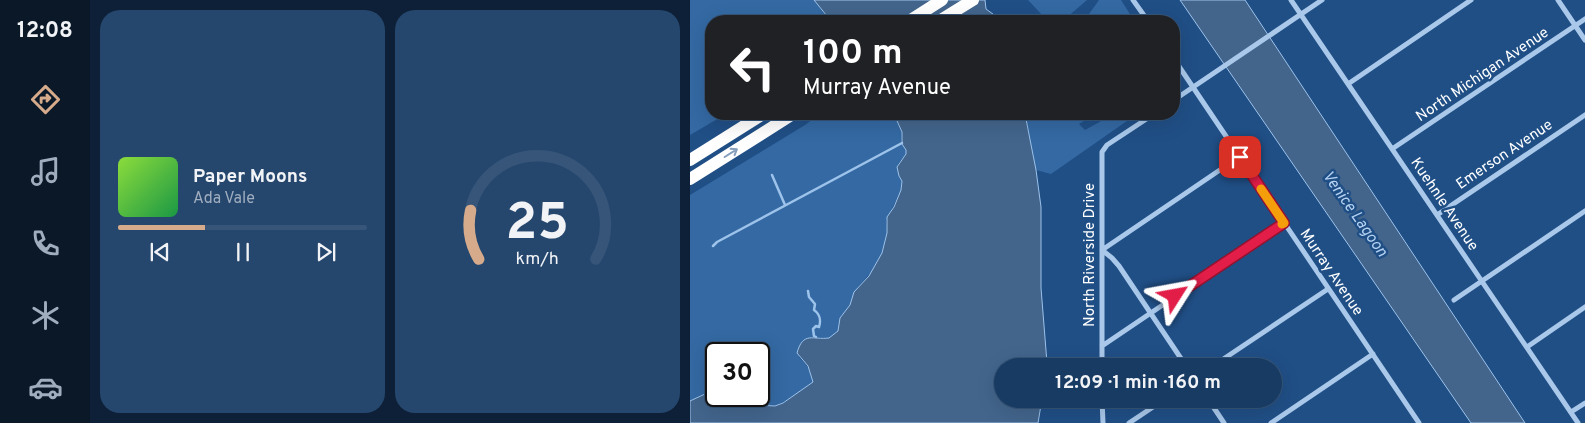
<!DOCTYPE html>
<meta charset="utf-8">
<style>
:root{--surface:#183b64;--page:#25466d;--text:#f1f3f6;--muted:#9fadbf;--line:#365578;--accent:#d6ab8b}
body{margin:0;font-family:Overpass,sans-serif;background:var(--page);color:var(--text);height:100vh;display:flex;flex-direction:column;font-size:19px;white-space:nowrap}
*{box-sizing:border-box;margin:0}
p{font-size:16px;color:var(--muted)}
.icon{flex:none;width:28px;height:28px;fill:none;stroke:currentColor;stroke-width:2;stroke-linecap:round;stroke-linejoin:round}
.map{position:relative;flex:1;overflow:hidden}
.sheet{display:flex;flex-direction:column;gap:10px;padding:10px;background:#0d2037;width:600px}
.sheet>*{flex:none}
.top-card{position:absolute;left:15px;top:15px;width:475px;height:105px;border-radius:20px;box-shadow:0 5px 20px #0002,0 0 0 1px var(--line);background:#202124;color:#fff;overflow:hidden}
.speed{position:absolute;left:15px;top:342px;display:flex;gap:10px;font-size:25px;font-weight:700;text-align:center}
.speed>*{display:grid;place-content:center;width:65px;height:65px;border-radius:50%;background:var(--surface);box-shadow:0 5px 20px #0002,0 0 0 1px var(--line);line-height:1}
.speed .limit{border:2px solid #111;border-radius:8px;background:#fff;color:#111}
.pin{position:absolute;display:grid;place-items:center;width:42px;height:42px;color:#fff;margin:-21px;border-radius:10px;box-shadow:0 2px 8px #0006}
.me{position:absolute;width:55px;margin:-28px;rotate:56deg;stroke-linejoin:round;filter:drop-shadow(0 0 4px #0008)}
.turn{display:flex;align-items:center;gap:18px;height:105px;padding:0 15px;font-size:22px}
.turn .icon{width:65px;height:65px;stroke-width:2.5}
.turn b{display:block;font-size:35px;line-height:42px}
.sheet .tile{flex:1;display:flex;flex-direction:column;justify-content:center;gap:8px;min-width:0;padding:0 18px;border-radius:20px;background:var(--page)}
.sheet .dial{align-items:center;gap:0}
.dial svg{height:130px;overflow:visible;fill:none;stroke:var(--line);stroke-width:7;stroke-linecap:round;text-anchor:middle}
.dial text{fill:var(--text);stroke:none}
.song{display:flex;align-items:center;gap:15px}
.cover{width:60px;height:60px;border-radius:8px;background:linear-gradient(135deg,hsl(90 70% 55%),hsl(140 70% 35%))}
.played{height:5px;border-radius:2px;background:linear-gradient(90deg,var(--accent) 35%,var(--line) 35%)}
.keys{display:flex;justify-content:space-around;direction:ltr}
.sheet .tiles{flex:1;display:grid;gap:10px;grid-template-columns:repeat(2,1fr)}
.trip{position:absolute;left:304px;top:358px;width:288px;height:50px;border-radius:25px;background:var(--surface);box-shadow:0 5px 20px #0002,0 0 0 1px var(--line);font-weight:700;line-height:50px;text-align:center}
main{display:flex;flex:1;min-height:0}
.dock{display:flex;flex-direction:column;width:90px;justify-content:space-around;align-items:center;background:#0a1828;color:var(--muted)}
.dock .icon{width:35px;height:35px}
.dock .current{color:var(--accent)}
.dock b{font-size:22px;color:var(--text)}
.map>svg:first-child{display:block}
</style>
<main>
<nav class="dock">
<b>12:08</b>
<svg class="icon current" aria-label="directions" viewBox="0 0 24 24"><path d="M12 3l9 9-9 9-9-9zM9 14v-3h6M13 9l2 2-2 2"/></svg>
<svg class="icon" aria-label="music" viewBox="0 0 24 24"><path d="M9 18V5l10-2v13"/><circle cx="6" cy="18" r="3"/><circle cx="16" cy="16" r="3"/></svg>
<svg class="icon" aria-label="phone" viewBox="0 0 24 24"><path d="M5 4h4l2 5-3 2q2 4 5 5l2-3 5 2v4C11 20 4 13 5 4z"/></svg>
<svg class="icon" aria-label="climate" viewBox="0 0 24 24"><path d="M12 3v18M4 7l16 10M4 17L20 7"/></svg>
<svg class="icon" aria-label="car" viewBox="0 0 24 24"><path d="M5 17H2v-5l4-1 3-4h7l3 4 3 1v5h-3M9 17h6M6 11h13"/><circle cx="7" cy="17" r="2"/><circle cx="17" cy="17" r="2"/></svg>
</nav>
<section class="sheet">
<div class="tiles">
<div class="tile">
<div class="song"><i class="cover"></i><div><b>Paper Moons</b><p>Ada Vale</p></div></div>
<div class="played"></div>
<div class="keys"><svg class="icon" aria-label="previous" viewBox="0 0 24 24"><path d="M18 5L8 12l10 7zM5 5v14"/></svg><svg class="icon" aria-label="pause" viewBox="0 0 24 24"><path d="M8 5v14M16 5v14"/></svg><svg class="icon" aria-label="next" viewBox="0 0 24 24"><path d="M6 5l10 7-10 7zM19 5v14"/></svg></div>
</div>
<div class="tile dial"><svg viewBox="0 0 100 80">
<path d="M14 69A42 42 0 1 1 86 69"/>
<path d="M14 69A42 42 0 0 1 9 39" stroke="#d6ab8b"/>
<text x="50" y="56" font-size="32" font-weight="700">25</text>
<text x="50" y="72" font-size="11">km/h</text>
</svg></div>
</div>
</section>
<div class="map">
<svg width="895" height="423" viewBox="0 0 895 423">
<rect width="100%" height="100%" fill="#204f86"/>
<path fill="#3469a3" d="M0 0H125L139 21H21V114H36L0 135Z
M338 0H397L375 19 353 16Z
M409 0H431L443 19 441 21H394Z
M130 114H204L212 132 211 141 216 150V154L208 164 209 176 212 181 211 190 196 221 197 233 192 253 183 270 168 287 160 305 150 318 148 331 139 338 122 337 109 357C116 364 122 371 123 382 117 387 92 405 84 406 78 407 73 405 67 405L60 396H69V354H26V392L15 394 0 401V195L115 125Z
M335 114H405L389 124 395 130 424 114H447L361 174 346 170Z"/>
<path fill="#43658c" stroke="#9dc3eb" d="M124 0H295L296 9 307 17 308 21H141Z
M490 0H555L835 423H781Z
M204 114H335L346 170 351 207V288L357 363 356 366H312V399H352L348 423H0V401L15 394 26 392V396H60L67 405 85 406 93 403 123 382 118 366 107 353C113 331 123 340 139 338L148 331 150 318 160 305 164 292 179 276 192 253 197 233V217L204 207 211 190 212 181 209 176 207 167 216 154V150L212 144V132Z"/>
<g fill="none" stroke-linecap="round" stroke-linejoin="round">
<path stroke="#9dc3eb" stroke-width="2.5" d="M82 175 95 205
M23 246 27 242 212 143
M118 291 119 297 125 304 124 310C130 314 131 321 129 327L126 326 123 329 124 336 126 337"/>
<path stroke="#a9c8ea" stroke-width="5" d="M443 0 458 21
M601 0 888 423
M868 0 895 40
M484 59 729 423
M658 84 781 0
M484 100 632 0
M702 149 895 19
M747 215 895 115
M764 300 895 211
M412 346 594 223
M837 347 895 307
M412 366V152L417 145 464 114
M496 366 429 266 422 258 412 250 549 157
M523 366 638 289
M412 399 413 423
M518 399 534 423
M881 412 895 403
M439 423 475 399
M581 423 683 354"/>
<path stroke="#fff" stroke-width="12" d="M219 21 252 0
M249 21 283 0
M0 160 73 114
M0 179 103 114"/>
</g>
<defs><path id="oneway-shaft" d="M-6 0H5M1.5-3L5.5 0L1.5 3" fill="none" stroke-width="1.6" stroke-linecap="round" stroke-linejoin="round" transform="scale(1.25)"/></defs>
<use stroke="#849ebc" href="#oneway-shaft" transform="translate(41 153) rotate(-32)"/>
<g fill="none" stroke-linecap="round" stroke-linejoin="round">
<g stroke="#92132f" stroke-width="12">
<path id="route" d="M485 296 594 223 550 157"/>
</g>
<use href="#route" stroke="#e11d48" stroke-width="9"/>
<path stroke="#f59e0b" stroke-width="9" d="M571 189 594 223 592 224"/>
</g>
<g text-anchor="middle" stroke-width="5" stroke-linejoin="round" paint-order="stroke">
<g font-size="15" fill="#fff" stroke="#204f86">
<text transform="translate(792 74) rotate(-34)" y="5">North Michigan Avenue</text>
<text transform="translate(814 154) rotate(-34)" y="5">Emerson Avenue</text>
<text transform="translate(755 204) rotate(56)" y="5">Kuehnle Avenue</text>
<text transform="translate(399 255) rotate(-90)" y="5">North Riverside Drive</text>
<text transform="translate(642 272) rotate(56)" y="5">Murray Avenue</text>
</g>
<g font-size="16" font-style="italic" fill="#b5d2f1" stroke="#204f86">
<text transform="translate(666 213) rotate(55)" y="6">Venice Lagoon</text>
</g>
</g>
</svg>
<div class="speed"><div class="limit">30</div></div>
<div class="pin" style="left:550px;top:157px;background:#d93025"><svg class="icon" aria-label="arrive" viewBox="0 0 24 24"><path d="M6 21V4h12l-3 4 3 4H6"/></svg></div>
<svg class="me" style="left:485px;top:296px" viewBox="-20 -20 40 40"><path d="M0-17L14 15 0 8-14 15z" fill="#e11d48" stroke="#fff" stroke-width="4"/></svg>
<div class="trip">12:09 · 1 min · 160 m</div>
<div class="top-card">
<div class="turn"><svg class="icon" aria-label="left" viewBox="0 0 24 24"><path d="M17 20v-9H6M10 6l-5 5 5 5"/></svg><div><b>100 m</b>Murray Avenue</div></div>
</div>
</div>
</main>
